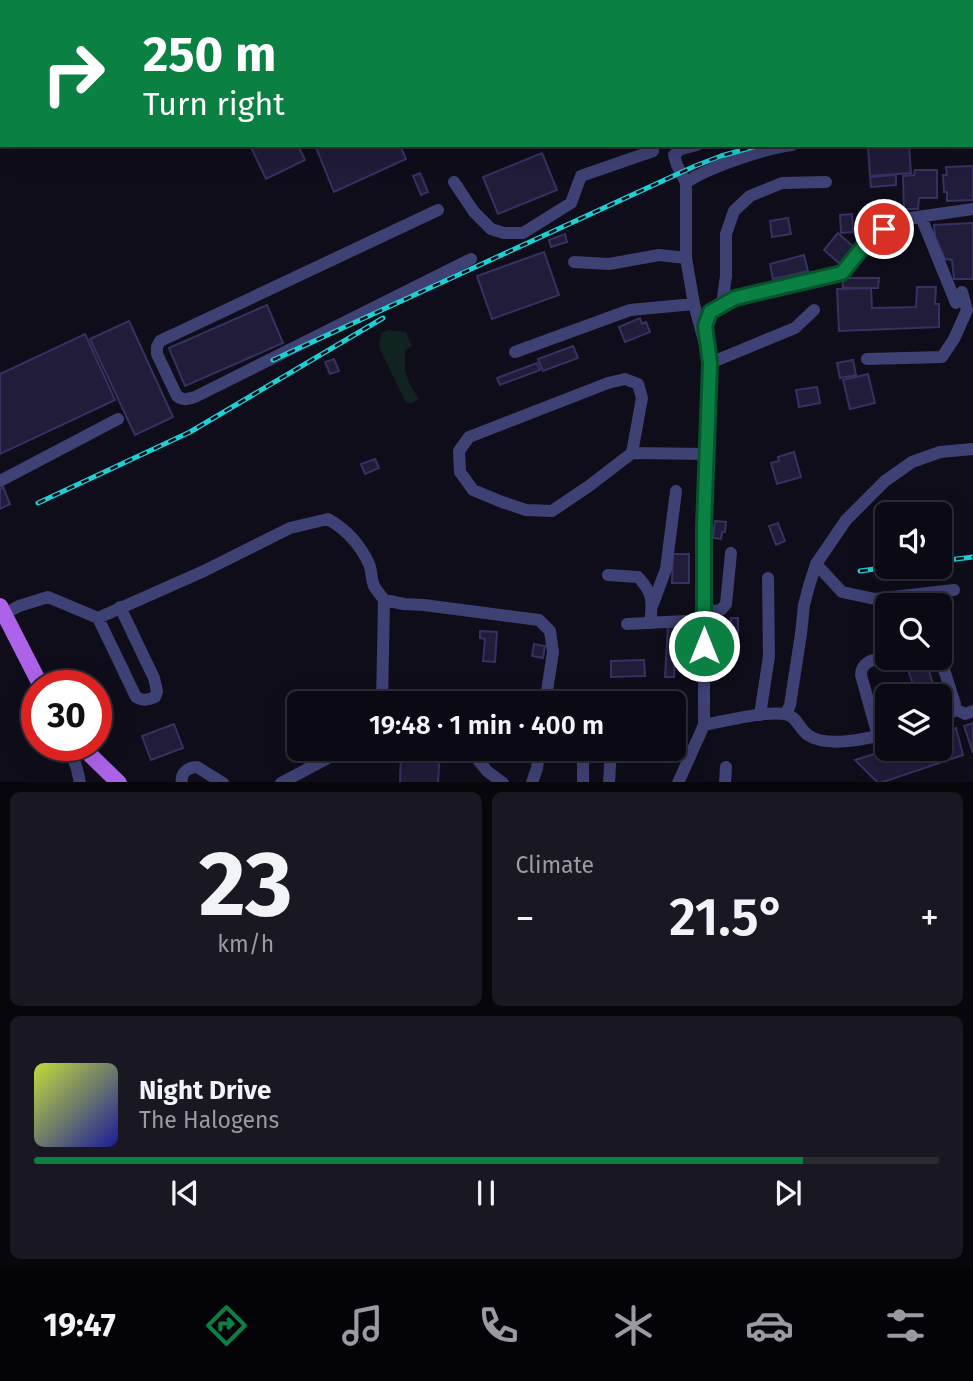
<!DOCTYPE html>
<meta charset="utf-8">
<style>
:root{--surface:#0b0a14;--page:#191822;--text:#f1f3f6;--muted:#9a9aa0;--line:#2b2b34;--accent:#0b8043}
body{margin:0;font-family:"Fira Sans",sans-serif;background:var(--page);color:var(--text);height:100vh;display:flex;flex-direction:column;font-size:26px;white-space:nowrap}
*{box-sizing:border-box;margin:0}
p{font-size:23px;color:var(--muted)}
.icon{flex:none;width:38px;height:38px;fill:none;stroke:currentColor;stroke-width:2;stroke-linecap:round;stroke-linejoin:round}
.map{position:relative;height:782px;overflow:hidden}
.sheet{display:flex;flex-direction:column;gap:10px;padding:10px;background:#06060b;flex:1}
.sheet>*{flex:none}
.guide{position:absolute;left:0px;top:0px;width:973px;height:147px;box-shadow:0 7px 28px #0002,0 0 0 2px var(--line);background:#0b8043;color:#fff;overflow:hidden}
.controls{position:absolute;left:875px;top:502px;display:grid;gap:14px}
.controls a{display:grid;place-items:center;width:77px;height:77px;border-radius:10px;background:var(--surface);box-shadow:0 7px 28px #0002,0 0 0 2px var(--line);font-size:35px}
.speed{position:absolute;left:21px;top:670px;display:flex;gap:14px;font-size:35px;font-weight:700;text-align:center}
.speed>*{display:grid;place-content:center;width:91px;height:91px;border-radius:50%;background:var(--surface);box-shadow:0 7px 28px #0002,0 0 0 2px var(--line);line-height:1}
.speed .limit{border:10px solid #d22;background:#fff;color:#111}
.pin{position:absolute;display:grid;place-items:center;width:60px;height:60px;color:#fff;margin:-30px;border:4px solid #fff;border-radius:50%;box-shadow:0 2px 7px #0007}
.me{position:absolute;width:77px;margin:-38px;rotate:0deg;stroke-linejoin:round;filter:drop-shadow(0 0 5px #0008)}
.turn{display:flex;align-items:center;gap:24px;height:147px;padding:0 28px;font-size:32px}
.turn .icon{width:91px;height:91px;stroke-width:2.5}
.turn b{display:block;font-size:49px;line-height:60px}
.big{font-size:52px;font-weight:600;line-height:1.1}
.sheet .card{flex:1;display:flex;flex-direction:column;justify-content:center;gap:10px;min-width:0;padding:0 24px;border-radius:10px;background:var(--page)}
.sheet .dial{align-items:center;gap:0}
.dial b{font-size:91px;line-height:1}
.song{display:flex;align-items:center;gap:21px}
.cover{width:84px;height:84px;border-radius:10px;background:linear-gradient(135deg,hsl(70 70% 55%),hsl(240 70% 35%))}
.played{height:7px;border-radius:4px;background:linear-gradient(90deg,var(--accent) 85%,var(--line) 85%)}
.keys{display:flex;justify-content:space-around;direction:ltr}
.heat{display:flex;justify-content:space-between;align-items:center;font-size:38px;direction:ltr}
.sheet .tiles{flex:1;display:grid;gap:10px;grid-template-columns:1fr 1fr}
.card:last-child{grid-column:span 2}
.trip{position:absolute;left:287px;top:691px;width:399px;height:70px;border-radius:10px;background:var(--surface);box-shadow:0 7px 28px #0002,0 0 0 2px var(--line);font-weight:600;line-height:70px;text-align:center}
.dock{display:flex;height:112px;justify-content:space-around;align-items:center;background:#040408;color:var(--muted)}
.dock .icon{width:49px;height:49px}
.dock .on{color:var(--accent)}
.dock b{font-size:32px;color:var(--text)}
.map>svg:first-child{display:block}
</style>
<div class="map">
<svg width="973" height="783" viewBox="0 0 973 783">
<rect width="100%" height="100%" fill="#0f0d1a"/>
<path fill="#112321" d="M388 330 406 332 412 346 405 350C403 372 407 380 419 399L410 404 405 401 379 347 381 333Z"/>
<path fill="#201c39" stroke="#373161" stroke-width="2" d="M250 145H298L305 160 266 179Z
M315 145H400L406 159 334 192Z
M884 145H909L911 173 870 176 868 146Z
M542 153 557 190 498 214 483 177Z
M973 166V200L947 201V192H944L943 175H947L946 167Z
M915 170H937V198H919L918 209H904L903 176 914 175Z
M420 173 428 192 421 195 413 176Z
M896 175V185L871 187 870 177Z
M852 214 853 232 841 233 840 215Z
M788 218 791 234 772 237 770 221Z
M973 223V279H954L952 260 945 259 935 236 934 225Z
M838 233 854 247 840 264 824 250Z
M565 234 567 242 551 247 549 240Z
M544 252 559 295 492 319 477 276Z
M804 255 808 271 773 279 770 264Z
M842 278H879L878 288H843Z
M917 287H936L935 304H939V327L839 331 837 289 871 288 872 308 916 307Z
M267 305 283 343 185 386 169 348Z
M640 318 642 324 646 322 650 332 625 342 619 327Z
M129 321 173 417 135 435 90 339Z
M85 334 115 400 0 454V374Z
M573 346 578 358 543 371 538 359Z
M334 359 339 371 330 374 325 362Z
M853 360 856 375 840 378 837 363Z
M537 363 540 370 500 385 497 378Z
M868 374 875 403 850 409 843 380Z
M817 387 820 403 799 407 796 390Z
M794 452 801 477 777 484 771 463 779 461 778 457Z
M375 459 379 468 365 474 361 464Z
M3 487 10 504 0 509V489Z
M715 521 726 522 725 532H722L721 539 713 538Z
M778 523 785 541 776 545 769 526Z
M673 554H689V583H672Z
M731 618H738V642L730 641Z
M668 624 676 625 674 677H665Z
M480 631 497 632 495 662 483 661 485 639 480 638Z
M534 644 545 646 543 658 532 656Z
M910 658H925L934 687 930 689 932 696H909L916 694 905 660Z
M644 660 645 676 611 677V661Z
M416 690 442 692 441 704H415Z
M569 692 585 693V703L569 702Z
M973 723V753L964 726Z
M174 724 183 748 151 760 142 736Z
M956 728 963 755 880 783H878L855 760 890 749H940V733Z
M401 749H440L438 783H400Z
M484 749H509V755L483 754Z"/>
<g fill="none" stroke-linecap="round" stroke-linejoin="round">
<path stroke="#3e4173" stroke-width="12" d="M464 0 465 2
M765 0V2
M908 0V2
M288 2 292 0
M0 85 2 84
M971 128H973
M0 132 2 131
M454 182 474 212 491 229 504 233H523L571 203 581 176 653 151
M686 183 677 165 674 155 681 149 697 145
M438 210 160 341 157 347V354L177 396C184 401 187 399 195 397L471 259
M921 217 956 303
M574 262 609 264 659 255 686 258
M722 304 726 276V234L734 211 750 196 782 183 826 182
M706 333 705 326 710 311 735 298 842 273 871 237 897 220 973 209
M515 352 630 310 694 304
M709 358 710 363 795 328 814 310
M867 359 942 357 954 339 967 310 962 292
M632 453 642 398 638 384 625 379 608 383 469 437 459 451 460 472 473 490 502 502 526 510 552 511 589 486 632 453 708 454
M0 481 118 419
M816 564 842 592 875 599 954 590
M608 575 638 577C653 593 653 601 650 623
M653 604 666 569 676 491
M704 612 721 610 726 604 731 553
M4 614 19 606 48 597 98 618 204 571 290 528 328 519C347 530 360 544 369 564 372 571 371 579 374 586 376 590 381 595 384 600L404 604 424 605 539 620 550 631 553 652 545 704
M98 618 136 697C143 701 148 700 155 697L157 691 154 678 120 607
M627 624 704 620
M940 657 955 704C955 714 948 714 940 717
M382 704 384 600
M955 709 965 714 973 711
M786 714 790 705 801 634 804 605 809 586 816 564 846 520 885 481 912 462 940 452 973 449
M760 715 769 656 768 578
M704 725C727 721 763 711 785 714 797 716 799 729 808 735 826 748 868 739 887 733
M878 736 861 675C861 660 876 660 887 656
M69 746 77 769 80 783
M479 761 487 771 503 783
M182 783C180 773 188 767 197 767L223 783
M281 783 345 749
M532 783 537 768 540 749
M583 783V749
M609 783 611 749
M678 783 704 725V526L710 363 694 304 686 258V183C705 168 767 148 792 145
M725 783 726 767"/>
<path stroke="#ad63e9" stroke-width="16" d="M0 606 41 686
M81 746 119 783"/>
<g stroke="#1ed0d4" stroke-width="5">
<path id="rail" d="M971 124H973
M273 360 695 166 721 156 760 145
M38 503 190 432 383 318
M940 561 973 557
M860 571 890 567"/>
</g>
<use href="#rail" stroke="#0f0d1a" stroke-width="2.5" stroke-dasharray="8" stroke-linecap="butt"/>
</g>
<g fill="none" stroke-linecap="round" stroke-linejoin="round">
<g stroke="#07532c" stroke-width="18">
<path id="route" d="M704 646V526L710 363 705 326 710 312 735 298 842 273 871 237 884 229"/>
</g>
<use href="#route" stroke="#0b8043" stroke-width="12"/>
</g>
</svg>
<div class="controls">
<a><svg class="icon" aria-label="sound" viewBox="0 0 24 24"><path d="M4 9h4l5-4v14l-5-4H4zM17 9q2 3 0 6"/></svg></a>
<a><svg class="icon" aria-label="search" viewBox="0 0 24 24"><circle cx="10" cy="10" r="6"/><path d="M15 15l6 6"/></svg></a>
<a><svg class="icon" aria-label="layers" viewBox="0 0 24 24"><path d="M12 4l9 5-9 5-9-5zM3 14l9 5 9-5"/></svg></a>
</div>
<div class="speed"><div class="limit">30</div></div>
<div class="pin" style="left:884px;top:229px;background:#d93025"><svg class="icon" aria-label="arrive" viewBox="0 0 24 24"><path d="M6 21V4h12l-3 4 3 4H6"/></svg></div>
<svg class="me" style="left:704px;top:646px" viewBox="-20 -20 40 40"><circle r="17" fill="#0b8043" stroke="#fff" stroke-width="3"/><path d="M0-11L8 9 0 5-8 9z" fill="#fff"/></svg>
<div class="trip">19:48 · 1 min · 400 m</div>
<div class="guide">
<div class="turn"><svg class="icon" aria-label="right" viewBox="0 0 24 24"><path d="M7 20v-9h11M14 6l5 5-5 5"/></svg><div><b>250 m</b>Turn right</div></div>
</div>
</div>
<section class="sheet">
<div class="tiles">
<div class="card dial"><b>23</b><p>km/h</p></div>
<div class="card"><p>Climate</p>
<div class="heat"><a>−</a><b class="big">21.5°</b><a>+</a></div>
</div>
<div class="card">
<div class="song"><i class="cover"></i><div><b>Night Drive</b><p>The Halogens</p></div></div>
<div class="played"></div>
<div class="keys"><svg class="icon" aria-label="previous" viewBox="0 0 24 24"><path d="M18 5L8 12l10 7zM5 5v14"/></svg><svg class="icon" aria-label="pause" viewBox="0 0 24 24"><path d="M8 5v14M16 5v14"/></svg><svg class="icon" aria-label="next" viewBox="0 0 24 24"><path d="M6 5l10 7-10 7zM19 5v14"/></svg></div>
</div>
</div>
</section>
<nav class="dock">
<b>19:47</b>
<svg class="icon on" aria-label="directions" viewBox="0 0 24 24"><path d="M12 3l9 9-9 9-9-9zM9 14v-3h6M13 9l2 2-2 2"/></svg>
<svg class="icon" aria-label="music" viewBox="0 0 24 24"><path d="M9 18V5l10-2v13"/><circle cx="6" cy="18" r="3"/><circle cx="16" cy="16" r="3"/></svg>
<svg class="icon" aria-label="phone" viewBox="0 0 24 24"><path d="M5 4h4l2 5-3 2q2 4 5 5l2-3 5 2v4C11 20 4 13 5 4z"/></svg>
<svg class="icon" aria-label="climate" viewBox="0 0 24 24"><path d="M12 3v18M4 7l16 10M4 17L20 7"/></svg>
<svg class="icon" aria-label="car" viewBox="0 0 24 24"><path d="M5 17H2v-5l4-1 3-4h7l3 4 3 1v5h-3M9 17h6M6 11h13"/><circle cx="7" cy="17" r="2"/><circle cx="17" cy="17" r="2"/></svg>
<svg class="icon" aria-label="filters" viewBox="0 0 24 24"><path d="M4 7h16M4 17h16"/><circle cx="9" cy="7" r="2"/><circle cx="15" cy="17" r="2"/></svg>
</nav>
